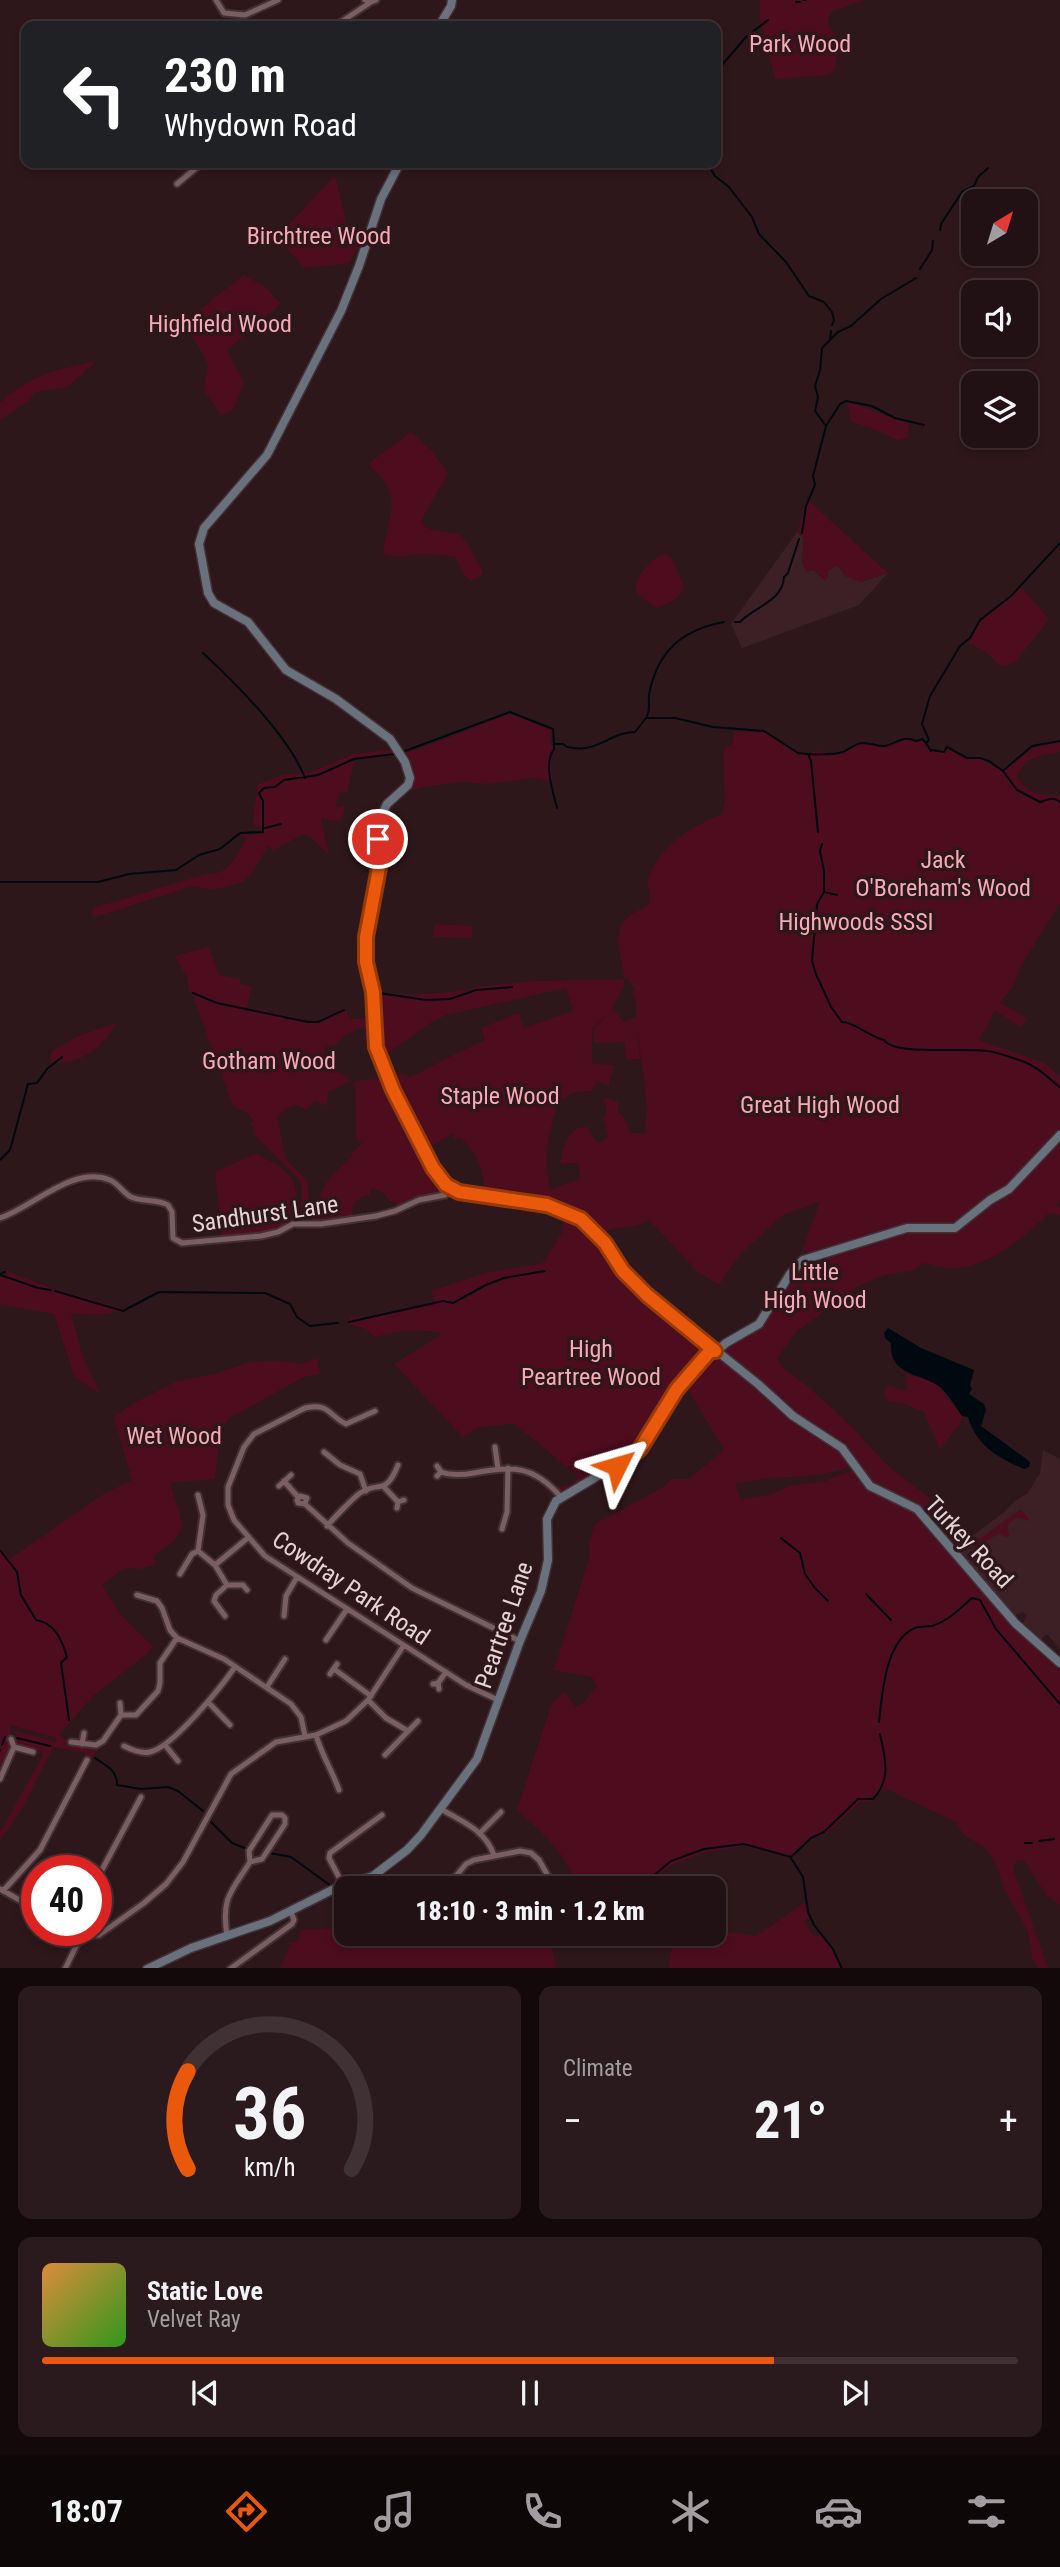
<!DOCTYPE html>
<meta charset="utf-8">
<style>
:root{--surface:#221114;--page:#2a1a1d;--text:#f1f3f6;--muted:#a29da0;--line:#3f3134;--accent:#ea580c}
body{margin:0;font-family:"Roboto Condensed",sans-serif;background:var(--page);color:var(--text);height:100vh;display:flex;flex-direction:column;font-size:26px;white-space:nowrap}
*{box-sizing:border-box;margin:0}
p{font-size:23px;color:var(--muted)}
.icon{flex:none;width:38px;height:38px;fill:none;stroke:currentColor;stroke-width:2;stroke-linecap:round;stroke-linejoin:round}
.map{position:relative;height:1968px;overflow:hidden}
.drawer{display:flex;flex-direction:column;gap:18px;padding:18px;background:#13090b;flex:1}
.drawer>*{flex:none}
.banner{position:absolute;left:21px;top:21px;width:700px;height:147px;border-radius:14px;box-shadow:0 4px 10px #0003,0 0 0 2px var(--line);background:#202124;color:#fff;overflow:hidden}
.needle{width:46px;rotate:38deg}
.fabs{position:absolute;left:961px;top:189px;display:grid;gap:14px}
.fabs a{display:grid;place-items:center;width:77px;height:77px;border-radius:14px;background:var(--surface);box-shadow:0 4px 10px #0003,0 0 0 2px var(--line);font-size:35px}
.speed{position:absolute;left:21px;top:1855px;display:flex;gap:14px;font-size:35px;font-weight:700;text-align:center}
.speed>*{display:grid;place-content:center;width:91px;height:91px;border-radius:50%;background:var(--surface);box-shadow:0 4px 10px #0003,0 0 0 2px var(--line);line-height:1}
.speed .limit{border:10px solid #d22;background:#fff;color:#111}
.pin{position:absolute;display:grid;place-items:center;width:60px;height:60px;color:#fff;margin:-30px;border:4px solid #fff;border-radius:50%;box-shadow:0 2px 7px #0007}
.me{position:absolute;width:77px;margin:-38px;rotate:50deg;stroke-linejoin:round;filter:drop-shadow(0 0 5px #0008)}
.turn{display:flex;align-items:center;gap:24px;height:147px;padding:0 28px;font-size:32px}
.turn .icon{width:91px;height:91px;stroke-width:2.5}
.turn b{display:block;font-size:49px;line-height:60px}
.big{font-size:52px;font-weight:800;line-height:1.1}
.drawer .widget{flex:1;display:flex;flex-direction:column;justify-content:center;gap:10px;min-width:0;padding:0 24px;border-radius:14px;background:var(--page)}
.drawer .dial{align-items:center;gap:0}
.dial svg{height:182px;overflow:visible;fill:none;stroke:var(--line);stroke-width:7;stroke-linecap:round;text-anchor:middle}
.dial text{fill:var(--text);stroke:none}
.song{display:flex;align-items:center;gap:21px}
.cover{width:84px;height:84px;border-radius:10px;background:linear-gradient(135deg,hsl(30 70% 55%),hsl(110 70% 35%))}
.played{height:7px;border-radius:4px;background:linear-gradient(90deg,var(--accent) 75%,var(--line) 75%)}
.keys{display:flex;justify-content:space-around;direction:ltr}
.heat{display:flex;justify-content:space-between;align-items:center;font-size:38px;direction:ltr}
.drawer .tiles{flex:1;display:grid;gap:18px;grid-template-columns:1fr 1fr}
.widget:last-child{grid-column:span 2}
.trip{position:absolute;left:334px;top:1876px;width:392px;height:70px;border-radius:14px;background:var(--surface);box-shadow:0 4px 10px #0003,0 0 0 2px var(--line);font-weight:800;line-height:70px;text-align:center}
.menu{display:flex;height:112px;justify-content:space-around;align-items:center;background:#0e0708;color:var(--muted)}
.menu .icon{width:49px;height:49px}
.menu .selected{color:var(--accent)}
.menu b{font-size:32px;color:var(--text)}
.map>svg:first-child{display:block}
</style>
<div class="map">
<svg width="1060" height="1969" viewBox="0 0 1060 1969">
<rect width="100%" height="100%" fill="#2d171a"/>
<path fill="#3c2025" d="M797 532 804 538 802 562 807 572 814 569 819 576 836 566 861 582 888 573 859 605 742 648 731 624Z
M1043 1450 1060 1459V1649L1047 1634 1039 1641 1025 1628 1023 1623 1027 1616 1023 1612 1016 1615 1010 1613 953 1548 963 1538 975 1534 1003 1513 1015 1501 1028 1493 1040 1473Z"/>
<path fill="#4e0c1f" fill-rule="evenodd" d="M760 0H865L831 12 828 23 838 41 835 70 828 75 775 79 760 19Z
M335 175 347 226 365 237 349 263 304 268 277 237Z
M244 275 265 287 281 304 227 350 244 382 233 410 221 416 204 390 208 364 184 322Z
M97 361 67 387 35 392 28 401 0 420V403C28 376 60 368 97 361Z
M848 403C870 408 888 418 909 423L908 437 897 440 871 428 851 422Z
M411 432 432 451 448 474 422 518V525C435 533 442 531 455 533 464 534 477 561 482 569L483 574 471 581 465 576 455 557C442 555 431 554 419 554 403 555 398 559 383 553 385 530 398 509 387 486 383 477 374 472 369 463Z
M808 499 809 501 888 573 861 582 844 576 842 570 836 566 828 570V577L825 581 814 570 806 572 802 562 804 538 797 532Z
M665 553 672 559 684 587C681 599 667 604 656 608L642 598 635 590C637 575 651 558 665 553Z
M1021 587 1049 619 1015 663 1001 666 983 650 968 643 981 621Z
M510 714 551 730 550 744 554 746 555 750 551 756 552 782 533 778 487 784 465 782 428 786 411 791 409 788 411 772 404 752 419 749Z
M734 731 764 732 798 754 821 751 835 755 862 744 885 747 903 739 915 742 921 740 930 752H944L945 748 954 749 967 759 981 758 1002 772 1033 748 1060 742V752C1042 755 1021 758 1017 778 1033 797 1038 793 1060 796V903L1021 966 1014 985 1000 1003 1027 1018 1021 1027 995 1011 979 1040 1045 1063 1060 1077V1130L1057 1136 1010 1186 954 1225 918 1224 811 1255 805 1250 799 1259 820 1201 781 1216 738 1257 719 1285 698 1272 649 1220C635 1230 615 1224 602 1234L587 1221 531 1196 526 1198 484 1192C484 1169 477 1153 460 1137L455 1139 452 1134 425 1150 389 1077 402 1074 411 1077C436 1065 459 1050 485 1041L481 1028 519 1013 524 1028 573 1011 566 988 446 1015 432 1022 381 1058 378 1048 375 992 411 995 472 990V987L537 981 624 979C623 957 608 931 632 914 638 910 646 909 649 902 652 894 645 885 649 876 660 846 693 825 721 815L725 802 723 754 725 748 733 743ZM624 979H628L635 990 632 991 636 1000V1017L624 1022 613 1009 611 1010 624 987ZM609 1013 594 1029V1043L625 1042 626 1060 640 1059 637 1024 647 1105 645 1133H631L623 1116 618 1113V1102L602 1097 607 1109 603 1119 609 1136 600 1143 595 1140 588 1127C569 1125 564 1147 560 1162L563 1164 578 1163 580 1179 551 1189C541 1158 549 1130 559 1101L575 1092 592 1091 597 1081 609 1086 610 1076 613 1075V1065L592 1064V1029Z
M395 749 397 752 391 754 355 758 347 792 339 793 336 807 345 806 342 821 321 819 329 855 311 837 303 834 274 850 268 846 255 869 243 882 213 890 193 886 95 917 91 914 93 908 206 874C229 875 236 858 246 839L242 833 250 835 264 832 260 826H254C251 813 258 800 257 785L282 775 312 772 353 754Z
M434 924 473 926 472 938 434 937Z
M209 947 219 975 240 979V984L252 987 247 1007 309 1021 318 1020 344 1008 351 1019 371 1018 372 1037 367 1036 363 1028C351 1030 343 1036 336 1045H325L324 1058 331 1061 337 1070 351 1081 328 1092 327 1106 315 1100 310 1107 305 1109 296 1105 285 1109 277 1118 286 1160 307 1180 311 1213 329 1178 353 1156 351 1153 362 1144 356 1137 355 1082 357 1081 382 1078 442 1192 398 1205 394 1201 390 1202 384 1193 371 1188 370 1195 361 1197 353 1205 352 1217 309 1220 300 1211 302 1188 297 1177 253 1134 256 1131 250 1123 253 1121 249 1114 233 1106 192 993H189L187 978 175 956Z
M116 1023C102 1050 81 1063 51 1063V1052L76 1037Z
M1060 1138V1199L1057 1205 1060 1207V1215L1049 1213C1023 1238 994 1264 956 1268 946 1269 934 1265 924 1263L912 1271 885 1275 856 1287 796 1332 777 1359 783 1368 805 1384 850 1425 887 1465 928 1497 963 1537 953 1548 918 1508 871 1484 857 1467 846 1446 802 1419 725 1356V1346L761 1326 771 1314 789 1280 804 1263 907 1230H955L974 1218Z
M256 1153C264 1159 273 1161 280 1167 302 1185 297 1198 291 1222L268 1233 222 1237 215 1172Z
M570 1217 592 1231 610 1255 706 1347 705 1351 635 1450 562 1492 558 1490 557 1487 570 1485 580 1477 513 1423 477 1428 463 1437 394 1364 441 1335 439 1332 406 1330 375 1337 366 1329 349 1324 350 1316 365 1318 435 1301 431 1291 486 1273 543 1263 563 1231V1218Z
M6 1271 54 1289 124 1309C106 1317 89 1314 71 1313L82 1354 100 1394 74 1376 54 1314 0 1304V1276L7 1274Z
M712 1356 719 1358 833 1445 846 1457 850 1466C820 1478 800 1476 768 1478 756 1479 747 1483 735 1483L741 1500 770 1495 791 1485 823 1482 852 1470 858 1480 868 1489 916 1511 953 1558 1009 1620 1060 1667V1905L1047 1896 1024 1860 1017 1861 1013 1868 1048 1968H1038L1032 1958 1028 1931 1005 1891 997 1866 986 1849 963 1834 956 1822 884 1788 874 1800 859 1803 826 1834 811 1839 791 1858 744 1846 705 1852 670 1866 652 1880 642 1884 639 1888H577C570 1856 540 1831 517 1810L551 1705 564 1691 576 1707 584 1702 597 1686 592 1677 554 1670 590 1555 589 1543 595 1524 665 1486 671 1479H689L724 1450 685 1385 706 1359Z
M317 1358 319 1370 322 1374 304 1377 228 1419 219 1439 215 1479 171 1483C172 1500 189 1521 177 1537 172 1544 162 1549 155 1555L154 1565 137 1570 136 1568 123 1569 102 1585 121 1615 154 1648 93 1696 59 1735 70 1744 100 1747 90 1761 84 1757 86 1753 53 1747 23 1807 0 1841V1832L43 1755V1753L16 1743V1731L55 1742 57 1738 10 1725V1746L0 1769V1548L10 1559 100 1496 132 1480 114 1417 134 1403 177 1381 215 1374 250 1362 281 1361 300 1364Z
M906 1371 909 1375 936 1383 962 1416 961 1423 939 1450C937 1436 928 1427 925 1413L903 1403 887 1401 884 1392 887 1385 907 1391Z
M1021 1509 1029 1519 1027 1521 1017 1517 1007 1525 1009 1535 1006 1538 999 1533 985 1542 991 1550 984 1555 967 1540 981 1538Z
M807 1901 809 1918 804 1921 814 1936 820 1935 832 1950 841 1968 669 1969 673 1934H714V1930L756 1936Z
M326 1929 346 1931V1934H549L556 1968 280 1969 291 1942 296 1943 301 1930Z"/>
<path fill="#00090f" d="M888 1328 921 1348 974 1370 970 1385 972 1389 969 1394 984 1404 986 1410 981 1426 1025 1458 1030 1462 1029 1467 1024 1469C998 1458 976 1445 968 1417L962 1416C956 1407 945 1389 937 1385 919 1373 889 1375 891 1343L885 1338 884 1333Z"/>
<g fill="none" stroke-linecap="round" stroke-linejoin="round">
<path stroke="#00090f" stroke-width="2" d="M803 0H806
M796 2H800
M716 72 746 37 768 20
M707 163 715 176 729 187 752 217 759 234 786 262 809 296 824 302 832 312 834 320 832 325
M940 230 941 224 962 192 974 186 978 177 988 168
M920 269 932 250 933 241
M830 340 831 331
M826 426 840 404 846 401 872 406 895 418 924 425
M802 533 806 506 815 485 813 476 826 426 815 411 818 397 815 386 820 370 822 348 838 332 851 326 881 299 916 278
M1060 543 1011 596 980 620 970 638 960 646 930 696 922 724 929 740 926 743 931 751 932 750 944 752 947 747 967 758H980L989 761 1003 771 1017 790 1040 802C1047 800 1053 796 1060 802
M735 622H740C755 606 783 601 784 577L788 573 799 539
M203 653C237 685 288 735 305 778
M647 716C651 708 648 703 649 695 657 651 682 630 724 622
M554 744V749C543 764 553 791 557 808
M405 751 510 712 553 729 554 744H563L567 747C572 748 579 749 585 748 604 746 614 732 635 732L646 718H675L713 727 764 731 798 753C809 755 833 755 843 752 850 749 854 744 862 743 870 742 878 747 885 746 899 743 900 735 917 741L922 739 926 743
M808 754 811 761 818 832
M1004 770 1032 746 1060 741
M265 828 281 824
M822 844 820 851 824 871V892L817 904 812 961 816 974 831 1007 842 1022C855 1022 870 1037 884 1040 895 1057 970 1046 993 1052 1004 1055 1026 1061 1034 1067 1044 1072 1051 1081 1060 1087
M0 882H98L129 874 176 870 199 855 220 849 240 833 263 832V801L259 793 264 788 275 787 284 780 318 775 354 759 394 754
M824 892 837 895
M193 993 217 1003 308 1022H318L344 1010
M379 993 426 1000 450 999 476 990 512 987
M0 1160 10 1150 28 1084 37 1083 47 1069 62 1057
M0 1274 5 1272
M0 1275 38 1288 51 1290
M55 1291 123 1311 159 1292 265 1293 290 1304 297 1317 310 1326 338 1323
M349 1322 443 1301 453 1303 486 1285 504 1278 545 1271
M781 1538 800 1553 805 1574 815 1588 828 1601
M0 1550 17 1572 21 1595 36 1620C55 1623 62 1640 67 1657L61 1663 69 1720
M866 1594 891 1620
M879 1722C882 1696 885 1640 915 1628 920 1626 926 1627 932 1626 948 1621 960 1609 972 1598L980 1600 996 1629 1060 1704
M17 1738 50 1746
M2 1745 5 1737
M0 1751V1750
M95 1758C108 1767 117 1770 117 1785L141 1789 168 1787 178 1791 203 1811
M209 1820 232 1843 247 1849
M1039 1841 1054 1839
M1025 1843H1032
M270 1853 291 1857 331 1886
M791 1858 803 1877 808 1912 814 1925 833 1949 842 1969
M637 1888 640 1882 651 1878 671 1861 704 1849 744 1844 791 1857 811 1838 824 1832 858 1799H873C892 1779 885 1758 880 1734
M343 1891H346"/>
<g stroke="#423134" stroke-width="9">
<path id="street" d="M216 0 224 13 245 15 278 0
M365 0 371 2 376 0
M335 26 371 2
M177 184 202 163
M0 1218C33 1207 73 1165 110 1180 119 1184 123 1193 131 1197 143 1202 157 1199 168 1205L172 1212 173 1238 182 1243 261 1236 278 1232 293 1224H321L376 1216 395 1211 419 1200 445 1195 452 1189
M375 1411 346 1424C327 1415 331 1403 305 1408L254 1434 244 1447 228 1487V1505L234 1520 265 1556 466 1685 498 1700
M495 1447 498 1469
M324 1452 340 1465 360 1474 366 1491
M437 1466 441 1472 437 1476
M441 1472C452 1476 463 1475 474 1473 514 1466 533 1465 561 1497
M284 1481 298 1497
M279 1486 291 1475
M384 1487 398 1502
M305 1504 307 1498 300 1496 297 1500 298 1503 305 1504 348 1543 412 1588 520 1641
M397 1508 398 1502 404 1500
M327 1526C333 1519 354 1497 360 1493 380 1480 385 1497 398 1465
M502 1529 507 1512 508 1468
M198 1551 215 1565 227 1585
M215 1565 249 1537
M180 1574 192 1554 198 1551 203 1515 198 1495
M137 1595 157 1601 162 1608 170 1630 177 1638 224 1659 291 1704 301 1717 305 1736
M225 1616 214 1601 216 1595 227 1585H243L247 1590
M284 1616 286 1596 297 1577
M326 1640 347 1609
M334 1669 371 1696
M330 1674 337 1664
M438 1683 446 1672
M433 1684 438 1683 439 1689
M267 1687 285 1659
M368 1700 386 1718 408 1731
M208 1702 230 1725
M120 1703 121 1715
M316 1735C322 1756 332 1770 339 1790
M71 1742 96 1745 103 1741 121 1715H136L158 1691 160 1683V1663L177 1638
M82 1744 84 1733
M165 1745 178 1761
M124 1746C132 1750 141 1754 150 1752 173 1747 221 1687 235 1667
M14 1747 33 1752
M385 1755 418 1721
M0 1779 14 1747 11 1739
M441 1809C463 1822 485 1830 494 1855
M481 1832 501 1812
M96 1881 141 1797
M343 1885 329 1858 330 1853 382 1815
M456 1888 455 1877 466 1864 474 1860 520 1851 531 1853 539 1860 548 1876V1888
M0 1889 37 1910
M3 1891 40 1850 87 1760
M71 1930 81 1936 99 1935 144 1903 166 1884 183 1862 231 1774 276 1742 316 1735 346 1721 368 1700 404 1645
M227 1935C221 1898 231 1892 250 1862L262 1859 285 1824V1818L282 1815H272L249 1851 250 1862
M65 1969 81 1936V1930
M230 1969 292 1924 294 1920 291 1912"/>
</g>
<g stroke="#423134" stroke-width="11">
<path id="secondary" d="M439 26 451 6 452 0
M400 163 381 199 359 266 341 311 267 455 204 528 199 544 208 593 214 603 248 622 286 670 336 699 390 739 405 762 410 778 408 785 387 804 379 820V868L366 939V963L373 992 375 1047 392 1090 422 1149 445 1185 459 1192 547 1205 581 1219 605 1243 623 1271 647 1295 758 1384 793 1416 842 1448 870 1486 917 1509 1015 1623 1060 1663
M147 1969 191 1948 270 1921 332 1890 373 1876 407 1850 421 1835 477 1759 520 1641 541 1591 548 1560 547 1519 556 1501 636 1453 677 1389 698 1364 710 1351 718 1350 726 1343 759 1324 790 1274 803 1260 907 1228H955L990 1200 1009 1189 1060 1135"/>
</g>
<use href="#street" stroke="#7a5e62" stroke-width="5"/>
<use href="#secondary" stroke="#69717d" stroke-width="8"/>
</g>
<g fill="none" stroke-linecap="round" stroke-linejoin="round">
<g stroke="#983908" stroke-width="18">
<path id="route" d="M378 839 379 868 366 937V962L373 992 376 1047 393 1090 433 1168 446 1185 459 1192 547 1205 581 1219 605 1243 623 1271 647 1295 715 1351H710L677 1389 640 1449 617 1466"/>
</g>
<use href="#route" stroke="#ea580c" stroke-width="12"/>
</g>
<g text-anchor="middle" stroke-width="7" stroke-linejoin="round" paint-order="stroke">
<g font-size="24" fill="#f6aab5" stroke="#2d171a">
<text x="800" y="52">Park Wood</text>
<text x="319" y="244">Birchtree Wood</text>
<text x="220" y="332">Highfield Wood</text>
<text x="943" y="868">Jack<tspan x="943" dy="28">O'Boreham's Wood</tspan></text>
<text x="856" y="930">Highwoods SSSI</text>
<text x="269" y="1069">Gotham Wood</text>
<text x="500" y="1104">Staple Wood</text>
<text x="820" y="1113">Great High Wood</text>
<text x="815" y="1280">Little<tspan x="815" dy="28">High Wood</tspan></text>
<text x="591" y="1357">High<tspan x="591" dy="28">Peartree Wood</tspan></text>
<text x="174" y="1444">Wet Wood</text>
</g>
<g font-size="24" fill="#e4d4d6" stroke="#2d171a">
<text transform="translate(265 1214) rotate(-8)" y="8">Sandhurst Lane</text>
<text transform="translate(969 1542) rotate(47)" y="8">Turkey Road</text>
<text transform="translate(351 1588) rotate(34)" y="8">Cowdray Park Road</text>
<text transform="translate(504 1625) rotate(-71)" y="8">Peartree Lane</text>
</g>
</g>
</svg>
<div class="fabs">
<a><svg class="needle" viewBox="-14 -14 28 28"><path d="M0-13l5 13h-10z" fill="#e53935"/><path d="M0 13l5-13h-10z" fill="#a29da0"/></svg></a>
<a><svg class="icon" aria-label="sound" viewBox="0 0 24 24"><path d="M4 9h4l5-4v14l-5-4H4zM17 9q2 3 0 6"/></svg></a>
<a><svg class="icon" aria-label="layers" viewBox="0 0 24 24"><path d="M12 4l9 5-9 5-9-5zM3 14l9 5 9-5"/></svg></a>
</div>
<div class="speed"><div class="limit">40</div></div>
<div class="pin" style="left:378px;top:839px;background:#d93025"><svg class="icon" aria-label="arrive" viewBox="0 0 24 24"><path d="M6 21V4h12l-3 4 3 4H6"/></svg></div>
<svg class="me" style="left:617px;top:1466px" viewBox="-20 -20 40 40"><path d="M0-17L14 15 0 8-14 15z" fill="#ea580c" stroke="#fff" stroke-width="4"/></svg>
<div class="trip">18:10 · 3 min · 1.2 km</div>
<div class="banner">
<div class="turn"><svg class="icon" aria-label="left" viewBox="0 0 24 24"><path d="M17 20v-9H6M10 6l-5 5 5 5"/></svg><div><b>230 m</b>Whydown Road</div></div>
</div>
</div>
<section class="drawer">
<div class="tiles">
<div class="widget dial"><svg viewBox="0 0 100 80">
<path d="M14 69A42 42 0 1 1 86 69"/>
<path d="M14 69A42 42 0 0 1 14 26" stroke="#ea580c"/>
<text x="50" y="56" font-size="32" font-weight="700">36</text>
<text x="50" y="72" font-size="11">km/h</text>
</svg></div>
<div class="widget"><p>Climate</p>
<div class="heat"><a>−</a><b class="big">21°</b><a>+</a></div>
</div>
<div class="widget">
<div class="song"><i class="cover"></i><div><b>Static Love</b><p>Velvet Ray</p></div></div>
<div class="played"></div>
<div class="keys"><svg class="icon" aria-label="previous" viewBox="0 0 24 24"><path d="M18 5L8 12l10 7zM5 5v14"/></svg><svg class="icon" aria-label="pause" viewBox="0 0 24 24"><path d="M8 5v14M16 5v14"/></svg><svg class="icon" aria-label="next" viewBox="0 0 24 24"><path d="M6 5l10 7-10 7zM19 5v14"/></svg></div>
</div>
</div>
</section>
<nav class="menu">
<b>18:07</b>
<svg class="icon selected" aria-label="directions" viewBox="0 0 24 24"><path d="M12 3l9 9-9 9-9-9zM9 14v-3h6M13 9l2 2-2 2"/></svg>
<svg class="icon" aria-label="music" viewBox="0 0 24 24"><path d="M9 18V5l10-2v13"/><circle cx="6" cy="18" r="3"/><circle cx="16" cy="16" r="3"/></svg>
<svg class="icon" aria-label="phone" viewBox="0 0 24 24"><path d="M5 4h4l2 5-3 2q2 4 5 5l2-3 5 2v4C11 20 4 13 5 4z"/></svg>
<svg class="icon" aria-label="climate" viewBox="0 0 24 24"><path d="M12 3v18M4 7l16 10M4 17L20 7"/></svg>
<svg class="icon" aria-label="car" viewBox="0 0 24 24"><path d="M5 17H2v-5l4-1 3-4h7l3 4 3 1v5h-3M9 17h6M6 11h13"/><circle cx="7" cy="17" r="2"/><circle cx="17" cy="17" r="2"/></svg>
<svg class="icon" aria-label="filters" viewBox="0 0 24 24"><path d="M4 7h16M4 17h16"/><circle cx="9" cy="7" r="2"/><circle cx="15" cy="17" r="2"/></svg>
</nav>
